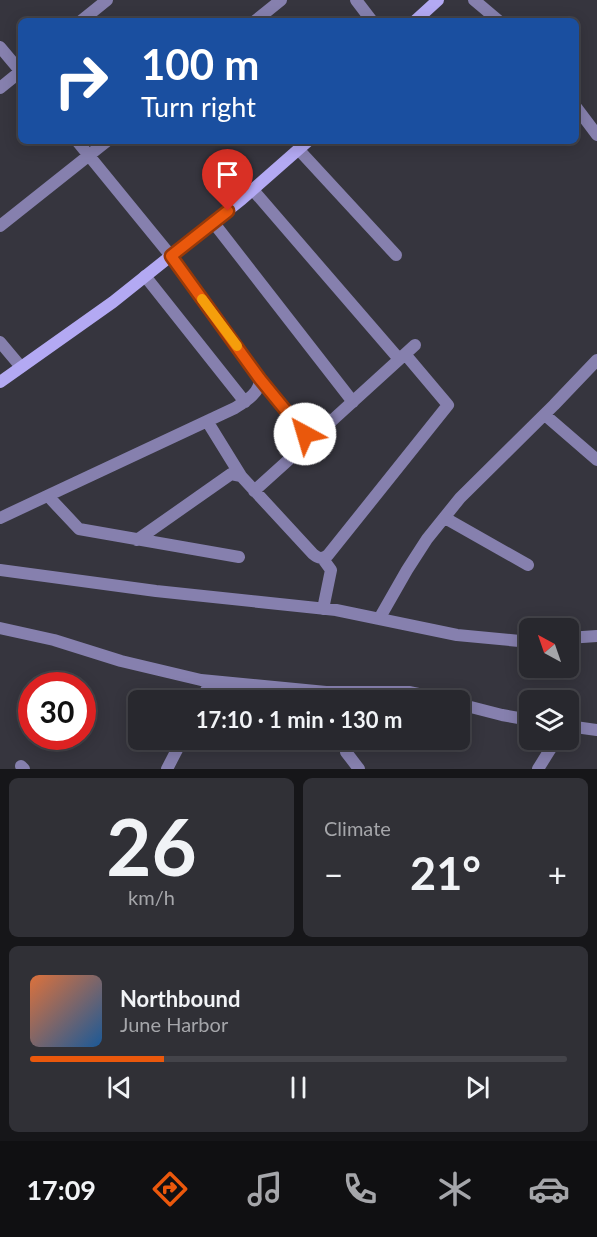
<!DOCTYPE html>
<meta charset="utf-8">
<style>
:root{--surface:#28282e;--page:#303036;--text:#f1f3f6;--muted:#a5a6aa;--line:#44444a;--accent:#ea580c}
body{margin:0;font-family:Lato,sans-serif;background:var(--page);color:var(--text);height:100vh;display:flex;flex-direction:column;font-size:22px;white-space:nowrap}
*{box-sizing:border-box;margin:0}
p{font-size:20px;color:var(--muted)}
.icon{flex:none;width:33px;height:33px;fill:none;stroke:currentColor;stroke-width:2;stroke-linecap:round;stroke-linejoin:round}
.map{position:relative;height:769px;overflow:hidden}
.sheet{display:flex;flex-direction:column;gap:9px;padding:9px;background:#161619;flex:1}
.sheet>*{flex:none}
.banner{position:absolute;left:18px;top:18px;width:561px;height:126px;border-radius:9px;box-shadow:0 3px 15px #0003,0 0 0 2px var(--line);background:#1a4fa0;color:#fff;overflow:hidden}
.needle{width:39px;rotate:320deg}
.controls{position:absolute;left:519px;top:618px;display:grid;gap:12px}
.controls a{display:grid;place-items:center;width:60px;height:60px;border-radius:9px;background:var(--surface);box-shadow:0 3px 15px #0003,0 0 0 2px var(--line);font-size:30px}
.speed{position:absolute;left:18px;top:672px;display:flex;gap:12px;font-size:30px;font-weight:700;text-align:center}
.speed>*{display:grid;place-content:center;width:78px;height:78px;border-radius:50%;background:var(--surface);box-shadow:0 3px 15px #0003,0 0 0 2px var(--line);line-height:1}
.speed .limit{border:9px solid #d22;background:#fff;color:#111}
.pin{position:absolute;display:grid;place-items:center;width:51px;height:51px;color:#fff;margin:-62px -26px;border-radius:50% 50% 50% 0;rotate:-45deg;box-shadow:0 0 6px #0007}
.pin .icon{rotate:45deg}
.me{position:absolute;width:66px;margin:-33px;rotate:321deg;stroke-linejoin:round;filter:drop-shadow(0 0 4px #0008)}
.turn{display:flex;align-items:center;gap:21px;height:126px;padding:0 24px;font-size:27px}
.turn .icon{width:78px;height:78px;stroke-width:2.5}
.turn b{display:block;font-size:42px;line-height:51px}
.big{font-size:45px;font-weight:700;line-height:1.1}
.sheet .widget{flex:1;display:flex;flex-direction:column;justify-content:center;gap:9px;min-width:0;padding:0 21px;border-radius:9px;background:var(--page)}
.sheet .dial{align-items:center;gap:0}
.dial b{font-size:78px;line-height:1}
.song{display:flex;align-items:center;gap:18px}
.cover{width:72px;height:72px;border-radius:9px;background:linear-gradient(135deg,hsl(20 70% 55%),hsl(210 70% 35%))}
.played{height:6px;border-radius:3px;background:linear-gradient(90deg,var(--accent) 25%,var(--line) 25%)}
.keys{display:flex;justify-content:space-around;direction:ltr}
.heat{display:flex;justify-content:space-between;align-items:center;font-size:33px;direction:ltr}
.sheet .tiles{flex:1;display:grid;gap:9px;grid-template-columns:1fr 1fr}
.widget:last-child{grid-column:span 2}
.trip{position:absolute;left:128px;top:690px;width:342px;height:60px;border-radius:9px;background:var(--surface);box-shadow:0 3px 15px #0003,0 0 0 2px var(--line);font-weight:700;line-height:60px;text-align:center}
.tab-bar{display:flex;height:96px;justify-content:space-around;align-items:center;background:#101012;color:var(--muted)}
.tab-bar .icon{width:42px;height:42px}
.tab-bar .current{color:var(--accent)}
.tab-bar b{font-size:27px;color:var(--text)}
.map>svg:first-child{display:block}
</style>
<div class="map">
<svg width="597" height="769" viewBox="0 0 597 769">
<rect width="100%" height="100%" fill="#36353e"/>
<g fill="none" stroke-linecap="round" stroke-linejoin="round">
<path stroke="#8680ae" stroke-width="12" d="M356 0 372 21
M474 0 499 21
M81 21 107 0
M255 21 281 0
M0 47 21 72
M0 88 21 71
M576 107 597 135
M299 150 396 255
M253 190 399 359
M213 222 353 402
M0 226 107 141
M145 276 245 402
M0 342 21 367
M260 379 301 431 309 436H315L415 345
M545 415 597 460
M207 421 241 476
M254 491 315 436
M48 496 79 529 239 557
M0 518 235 408C246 401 260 393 260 379L171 256 77 141
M445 518 528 565
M137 540 231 474 241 476 313 554C319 559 322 559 328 555L448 405 405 354
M323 559 331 570 323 609
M0 570 156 591 336 610 457 635 530 642
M379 619 407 570 427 539 460 498 554 405 597 360
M0 628 54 640 121 661 201 680 326 692H410L448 700
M568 638 597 636
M201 700 211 681
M459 704 502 715 530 720
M568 726 597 730
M345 740 346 752 359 769
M21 766 24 769
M167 769 182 740
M538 769 556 740"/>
<path stroke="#b3a9f3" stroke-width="12" d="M415 21 438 0
M0 382 113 302 242 199 308 141"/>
</g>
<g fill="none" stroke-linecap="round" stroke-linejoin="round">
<g stroke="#983908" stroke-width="15">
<path id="route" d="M228 211 171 256 260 379 305 434"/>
</g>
<use href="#route" stroke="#ea580c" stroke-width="10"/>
<path stroke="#f59e0b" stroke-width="10" d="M202 299 237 346"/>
</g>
</svg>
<div class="controls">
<a><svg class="needle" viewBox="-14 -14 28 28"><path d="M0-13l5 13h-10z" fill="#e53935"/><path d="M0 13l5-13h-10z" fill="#a5a6aa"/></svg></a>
<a><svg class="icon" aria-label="layers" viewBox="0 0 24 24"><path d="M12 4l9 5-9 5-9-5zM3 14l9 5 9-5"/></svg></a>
</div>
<div class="speed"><div class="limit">30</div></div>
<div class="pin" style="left:228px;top:211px;background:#d93025"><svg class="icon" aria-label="arrive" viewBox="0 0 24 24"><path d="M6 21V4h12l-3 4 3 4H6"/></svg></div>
<svg class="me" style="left:305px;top:434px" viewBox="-20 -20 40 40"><circle r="19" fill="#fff"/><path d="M0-13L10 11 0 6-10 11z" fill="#ea580c"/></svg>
<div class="trip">17:10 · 1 min · 130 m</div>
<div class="banner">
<div class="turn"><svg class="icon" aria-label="right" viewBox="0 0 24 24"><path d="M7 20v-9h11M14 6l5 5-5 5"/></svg><div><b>100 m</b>Turn right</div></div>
</div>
</div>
<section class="sheet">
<div class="tiles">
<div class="widget dial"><b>26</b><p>km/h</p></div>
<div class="widget"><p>Climate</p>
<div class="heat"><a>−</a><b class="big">21°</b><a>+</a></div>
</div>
<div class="widget">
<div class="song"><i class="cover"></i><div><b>Northbound</b><p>June Harbor</p></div></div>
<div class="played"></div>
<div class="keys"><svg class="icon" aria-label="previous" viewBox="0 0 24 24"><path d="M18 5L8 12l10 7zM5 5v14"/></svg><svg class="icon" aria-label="pause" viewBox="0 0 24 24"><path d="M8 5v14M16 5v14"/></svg><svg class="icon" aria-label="next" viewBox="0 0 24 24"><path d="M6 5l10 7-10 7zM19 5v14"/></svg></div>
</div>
</div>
</section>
<nav class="tab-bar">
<b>17:09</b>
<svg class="icon current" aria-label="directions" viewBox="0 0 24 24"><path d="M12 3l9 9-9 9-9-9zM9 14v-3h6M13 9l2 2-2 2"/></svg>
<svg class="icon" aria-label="music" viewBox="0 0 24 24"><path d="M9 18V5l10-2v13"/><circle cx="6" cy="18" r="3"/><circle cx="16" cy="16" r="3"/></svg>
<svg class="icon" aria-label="phone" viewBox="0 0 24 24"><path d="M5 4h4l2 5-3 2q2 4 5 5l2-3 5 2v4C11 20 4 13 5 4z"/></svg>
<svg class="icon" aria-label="climate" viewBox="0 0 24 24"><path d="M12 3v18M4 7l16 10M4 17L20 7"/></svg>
<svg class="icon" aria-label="car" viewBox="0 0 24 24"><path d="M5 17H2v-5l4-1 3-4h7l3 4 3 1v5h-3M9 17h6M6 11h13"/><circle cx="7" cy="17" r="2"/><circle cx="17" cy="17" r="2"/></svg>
</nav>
